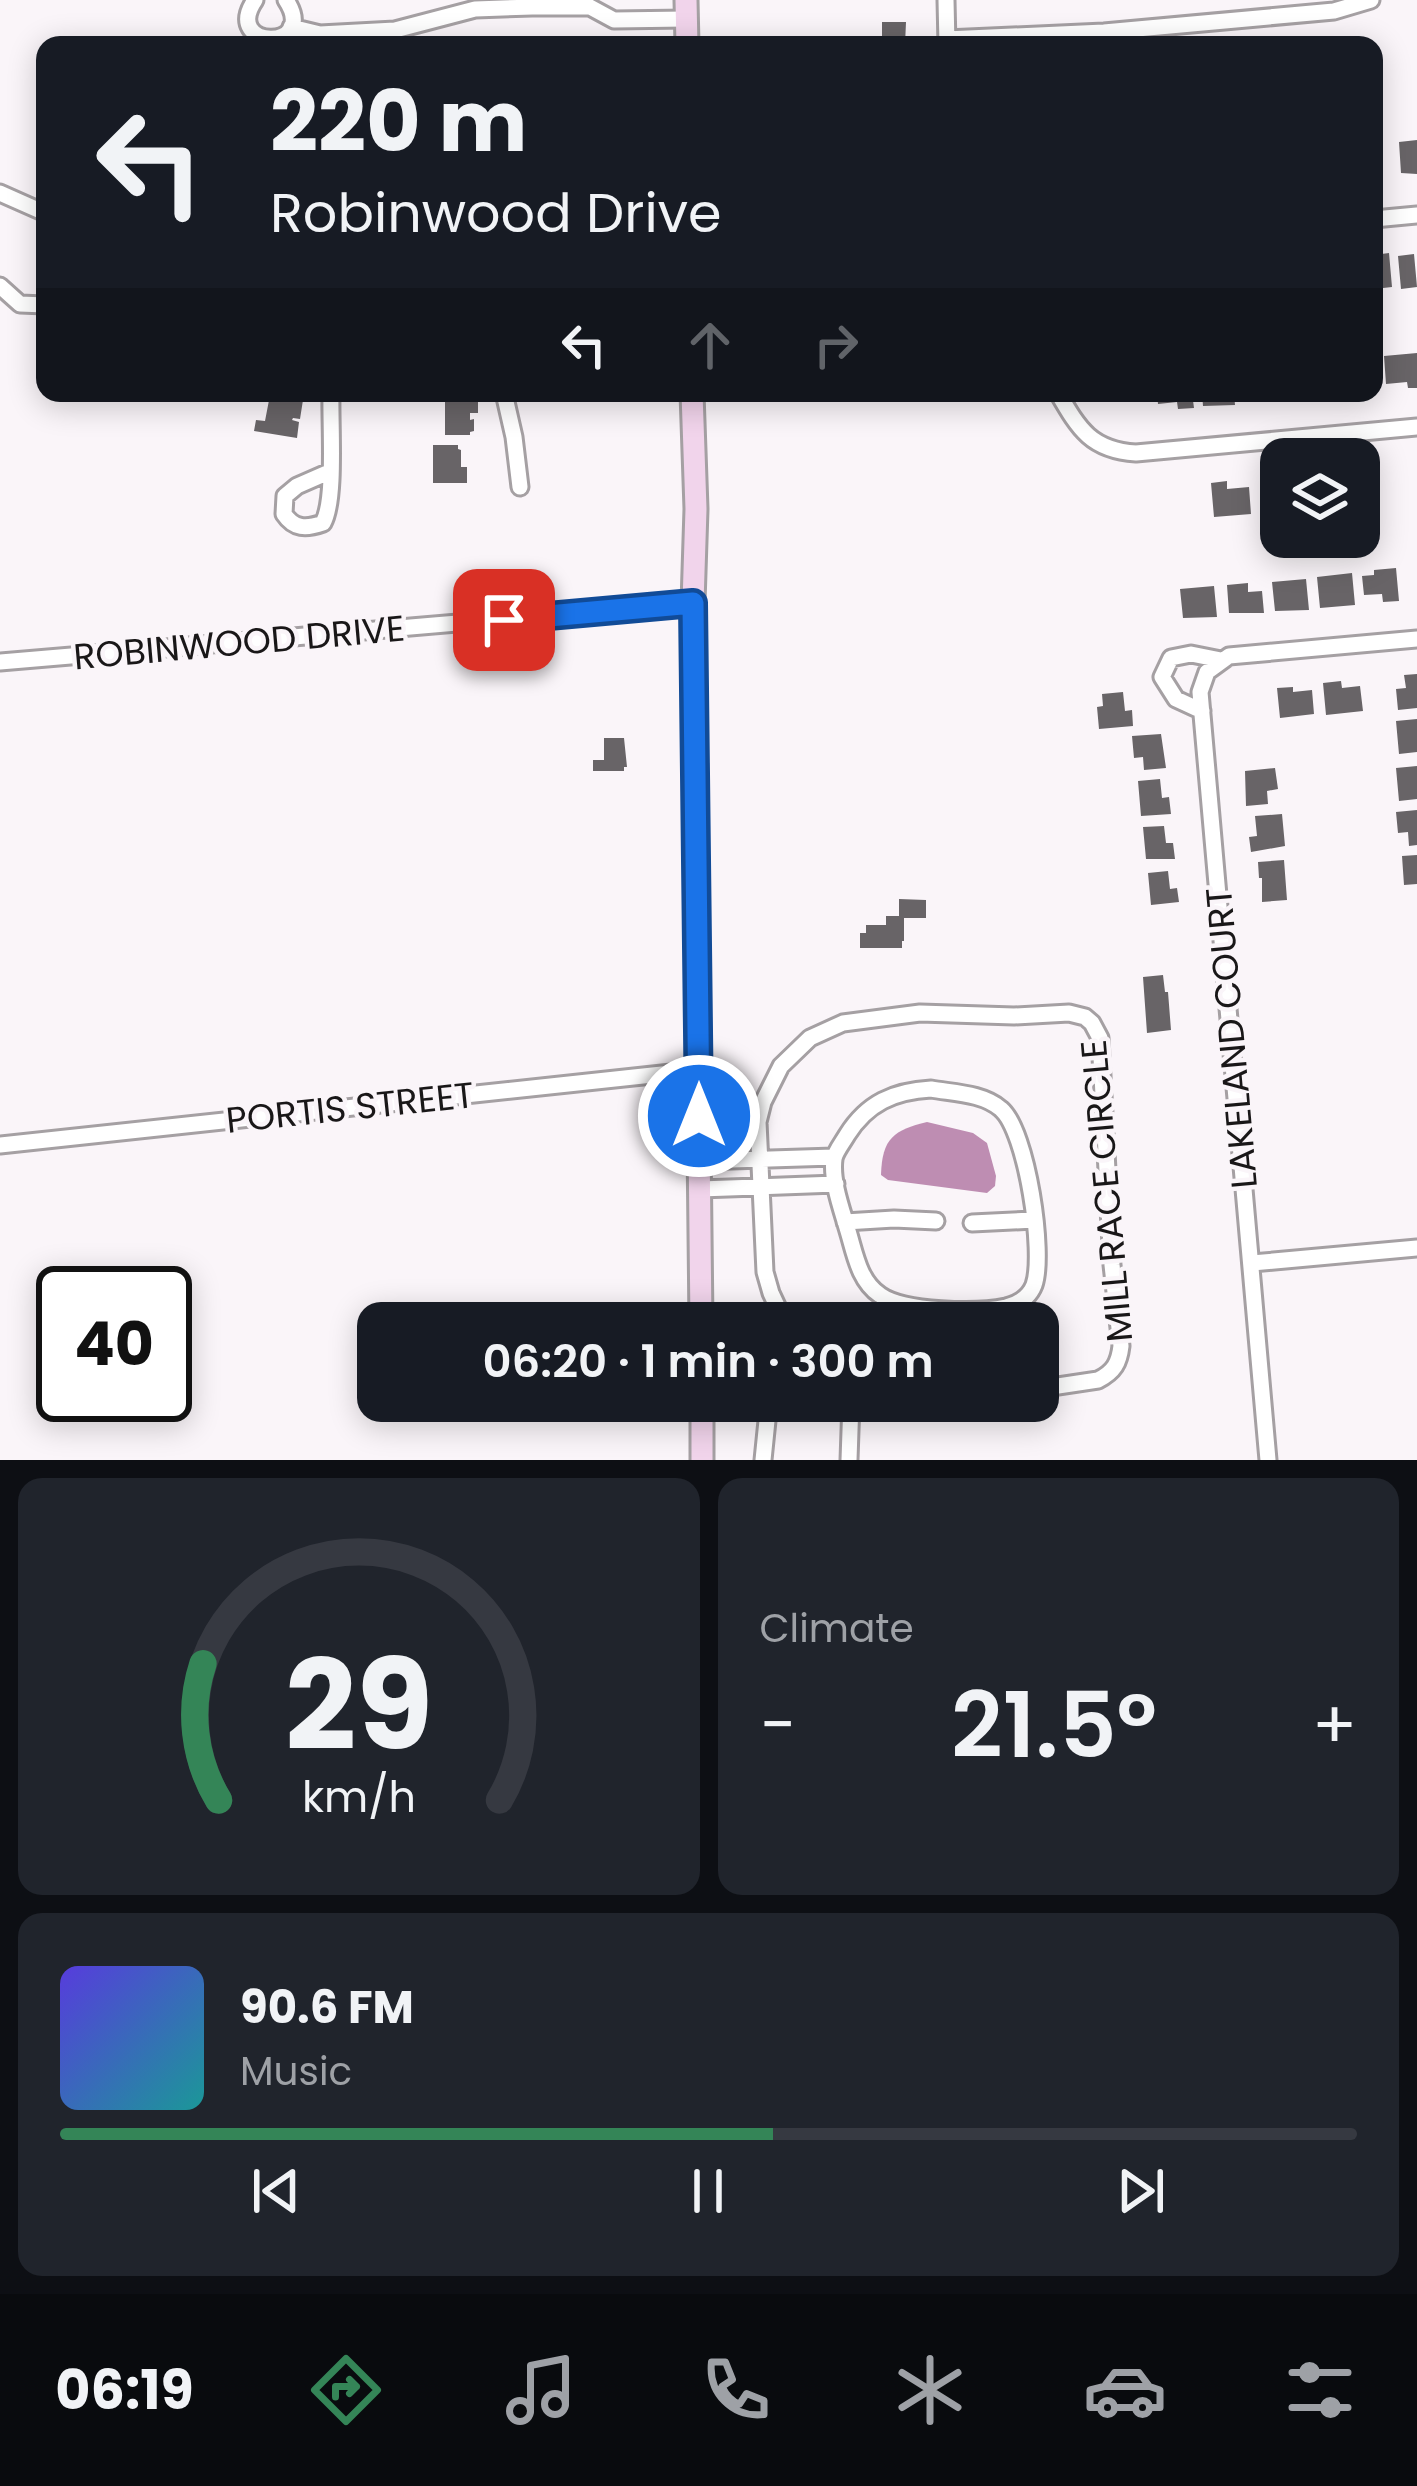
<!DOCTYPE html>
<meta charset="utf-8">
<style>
:root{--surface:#171b24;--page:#20242c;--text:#f1f3f6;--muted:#9ea1a6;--line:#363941;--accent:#348557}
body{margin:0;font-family:Poppins,sans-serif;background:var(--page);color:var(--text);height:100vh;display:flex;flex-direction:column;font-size:45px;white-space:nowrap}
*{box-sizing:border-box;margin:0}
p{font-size:39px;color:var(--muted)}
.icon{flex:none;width:66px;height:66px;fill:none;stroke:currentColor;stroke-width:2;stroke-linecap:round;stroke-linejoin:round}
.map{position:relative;height:1460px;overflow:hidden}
.drawer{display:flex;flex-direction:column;gap:18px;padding:18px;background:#0d0f14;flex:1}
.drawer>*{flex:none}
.hud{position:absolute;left:36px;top:36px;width:1347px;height:366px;border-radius:24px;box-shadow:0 6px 30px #0003;background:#171b24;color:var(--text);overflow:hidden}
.tools{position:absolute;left:1260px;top:438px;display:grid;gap:24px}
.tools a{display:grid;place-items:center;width:120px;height:120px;border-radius:24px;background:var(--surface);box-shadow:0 6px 30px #0003;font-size:60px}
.speed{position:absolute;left:36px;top:1266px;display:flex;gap:24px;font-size:60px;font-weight:700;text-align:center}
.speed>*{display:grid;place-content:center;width:156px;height:156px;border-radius:50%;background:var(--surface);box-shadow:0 6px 30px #0003;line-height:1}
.speed .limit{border:6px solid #111;border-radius:18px;background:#fff;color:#111}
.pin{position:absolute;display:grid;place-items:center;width:102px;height:102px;color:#fff;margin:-51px;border-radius:24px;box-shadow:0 6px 18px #0006}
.me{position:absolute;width:132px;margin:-66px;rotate:0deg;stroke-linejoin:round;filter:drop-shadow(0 0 9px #0008)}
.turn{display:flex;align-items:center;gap:42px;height:252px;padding:0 36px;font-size:54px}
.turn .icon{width:156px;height:156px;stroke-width:2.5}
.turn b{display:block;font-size:84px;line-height:102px}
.lanes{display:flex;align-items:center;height:114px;padding:0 36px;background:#0003;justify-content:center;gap:60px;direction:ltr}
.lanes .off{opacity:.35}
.big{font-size:90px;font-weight:600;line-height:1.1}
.drawer .card{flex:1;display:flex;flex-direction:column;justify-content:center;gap:18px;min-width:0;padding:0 42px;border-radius:24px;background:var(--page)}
.drawer .dial{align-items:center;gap:0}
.dial svg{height:312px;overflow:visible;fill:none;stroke:var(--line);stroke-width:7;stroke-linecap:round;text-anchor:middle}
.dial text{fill:var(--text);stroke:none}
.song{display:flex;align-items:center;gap:36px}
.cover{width:144px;height:144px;border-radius:18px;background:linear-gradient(135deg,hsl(250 70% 55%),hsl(180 70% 35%))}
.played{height:12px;border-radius:6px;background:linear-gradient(90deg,var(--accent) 55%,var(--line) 55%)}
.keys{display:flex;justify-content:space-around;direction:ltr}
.heat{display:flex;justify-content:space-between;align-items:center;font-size:66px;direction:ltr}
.drawer .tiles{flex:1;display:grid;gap:18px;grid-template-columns:1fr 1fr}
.card:last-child{grid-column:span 2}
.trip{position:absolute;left:357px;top:1302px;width:702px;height:120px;border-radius:24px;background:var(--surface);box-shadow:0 6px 30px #0003;font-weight:600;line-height:120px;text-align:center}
.tabs{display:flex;height:192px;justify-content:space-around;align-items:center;background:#090b0e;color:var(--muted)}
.tabs .icon{width:84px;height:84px}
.tabs .selected{color:var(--accent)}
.tabs b{font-size:54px;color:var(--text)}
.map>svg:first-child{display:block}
</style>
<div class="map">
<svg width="1417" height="1460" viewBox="0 0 1417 1460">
<rect width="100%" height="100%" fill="#faf5f9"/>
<path fill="#be8db2" d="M927 1122 973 1133 987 1143 996 1176 995 1186 987 1193 888 1180 881 1175C882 1138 894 1130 927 1122Z"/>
<path fill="#686467" d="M882 22H906L905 45H874V40H882Z
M1417 140V174L1401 173 1399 142Z
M1389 253 1392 287 1374 289V255Z
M1414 254 1417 287 1401 289 1398 256Z
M1417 353V388H1408L1407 382 1386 384 1384 356Z
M1157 393H1192L1194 408 1178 409 1177 402 1158 404Z
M1202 393H1234L1235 405 1203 406Z
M270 395 303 400 300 419 293 418 292 420 299 422 297 438 254 431 256 420 265 421Z
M445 400H478V413H470V420L474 419V431L470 432V435H445Z
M433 445H458V449L461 450V467H467V483H433Z
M1281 476V508H1277L1276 503 1263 505 1261 478Z
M1227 481V489L1249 487 1251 514 1214 517 1211 483Z
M1396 568 1399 601 1383 602 1382 594 1364 595 1362 576 1374 575V570Z
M1352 573 1355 605 1320 608 1317 577Z
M1306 579 1309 610 1275 611 1272 582Z
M1248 583V592L1262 591 1264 613H1229L1227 585Z
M1214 586 1217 617 1183 618 1180 589Z
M1417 674V708L1398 710 1396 689 1406 688 1404 675Z
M1341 681 1342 688 1360 686 1363 711 1326 715 1323 683Z
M1293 687V692L1312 690 1314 714 1280 718 1277 688Z
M1123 692 1125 711 1132 710 1133 726 1099 729 1097 707 1103 706 1102 694Z
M1417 719V752L1399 754 1396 721Z
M1161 734 1166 768 1144 770 1143 757 1134 758 1132 736Z
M604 738H624L627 767H624V771H593V760H604Z
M1417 766V799L1399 801 1396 768Z
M1275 768 1278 789 1267 791 1268 804 1246 806 1245 771Z
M1160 779 1162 798 1169 797 1171 814 1141 816 1138 781Z
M1417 810V845L1409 846 1408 832 1398 833 1396 812Z
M1282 814 1285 846 1251 852 1249 837 1257 836 1255 816Z
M1164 826 1166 843H1173L1175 859H1146L1143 827Z
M1417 855V884L1404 885 1402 856Z
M1284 860 1287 900 1262 902V878H1259L1258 862Z
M1168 871 1170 889 1177 888 1179 902 1151 905 1148 873Z
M899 899 926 900V918H904V941H902V948H860V933H866V925H886V916H899Z
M1163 975 1165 992H1168L1171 1030 1147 1033 1143 977Z"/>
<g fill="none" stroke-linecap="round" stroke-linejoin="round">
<g stroke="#a5a0a3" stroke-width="21">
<path id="street" d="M255 0C221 50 320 52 286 0
M946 0 947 45
M291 27 320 34 395 30 475 9 532 7H590L614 20 686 19
M946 39 1104 32 1334 11 1371 0
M0 193 45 213
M1374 219 1417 215
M0 286 20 304 45 305
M504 393 514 437 520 487
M1058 393C1079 429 1091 450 1136 453L1417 427
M329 472 297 486 285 496 284 514C294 529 306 529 323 523 336 500 330 424 331 393
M0 662 693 603
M1202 711 1176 699 1162 677 1171 658 1191 654 1221 660
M931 1089C953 1093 983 1093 1001 1109 1027 1131 1045 1254 1034 1285 1029 1298 1018 1304 1006 1307 977 1313 904 1312 880 1295 859 1281 855 1254 848 1231 842 1210 831 1181 834 1159 835 1152 843 1142 847 1135 867 1103 894 1091 931 1089Z
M0 1145 699 1070
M699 1161 834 1157
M700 1189 836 1184
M845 1222 894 1219 936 1221
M972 1223 1034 1220
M1252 1263 1417 1248
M785 1323 771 1293 765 1272 758 1122 763 1102 781 1066 810 1038 843 1023 920 1013 1014 1016 1069 1013 1085 1017 1092 1023 1100 1038 1112 1265 1121 1346C1119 1363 1114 1372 1098 1380L1038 1389
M926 1401H958
M763 1460 769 1401
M849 1460 851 1401
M1268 1460 1200 692 1207 672 1229 656 1417 639"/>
</g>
<g stroke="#a5a0a3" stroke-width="27">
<path id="secondary" d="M686 0 687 45
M692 393 696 509 693 603 701 1323
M702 1401V1460"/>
</g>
<use href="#street" stroke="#fff" stroke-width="15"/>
<use href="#secondary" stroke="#f1d4eb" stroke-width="21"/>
</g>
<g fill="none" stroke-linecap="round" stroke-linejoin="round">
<g stroke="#114b97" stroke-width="30">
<path id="route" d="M504 620 693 603 699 1116"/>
</g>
<use href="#route" stroke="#1a73e8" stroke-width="21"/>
</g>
<g text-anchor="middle" stroke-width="9" stroke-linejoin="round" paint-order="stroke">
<g font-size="36" fill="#191718" stroke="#faf5f9">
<text transform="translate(239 642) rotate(-5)" y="13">ROBINWOOD DRIVE</text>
<text transform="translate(1231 1038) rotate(-95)" y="13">LAKELAND COURT</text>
<text transform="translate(350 1107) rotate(-6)" y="13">PORTIS STREET</text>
<text transform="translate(1106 1191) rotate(-95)" y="13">MILL RACE CIRCLE</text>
</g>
</g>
</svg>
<div class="tools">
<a><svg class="icon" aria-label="layers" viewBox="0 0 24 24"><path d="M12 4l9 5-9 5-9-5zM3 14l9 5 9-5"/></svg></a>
</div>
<div class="speed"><div class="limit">40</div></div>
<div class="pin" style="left:504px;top:620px;background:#d93025"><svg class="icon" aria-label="arrive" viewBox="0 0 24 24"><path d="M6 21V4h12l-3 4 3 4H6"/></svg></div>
<svg class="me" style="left:699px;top:1116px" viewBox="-20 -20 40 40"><circle r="17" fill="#1a73e8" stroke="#fff" stroke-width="3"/><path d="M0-11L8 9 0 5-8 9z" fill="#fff"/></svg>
<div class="trip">06:20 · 1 min · 300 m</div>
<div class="hud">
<div class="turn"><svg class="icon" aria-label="left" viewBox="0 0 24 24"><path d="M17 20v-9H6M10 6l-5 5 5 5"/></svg><div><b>220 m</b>Robinwood Drive</div></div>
<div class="lanes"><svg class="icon" aria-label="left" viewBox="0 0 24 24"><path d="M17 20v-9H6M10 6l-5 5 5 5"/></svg><svg class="icon off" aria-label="ahead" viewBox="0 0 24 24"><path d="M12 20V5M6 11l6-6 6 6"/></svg><svg class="icon off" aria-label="right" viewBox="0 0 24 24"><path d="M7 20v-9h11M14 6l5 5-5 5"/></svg></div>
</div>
</div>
<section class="drawer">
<div class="tiles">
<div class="card dial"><svg viewBox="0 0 100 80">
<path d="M14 69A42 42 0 1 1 86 69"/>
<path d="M14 69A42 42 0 0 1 10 34" stroke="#348557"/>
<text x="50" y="56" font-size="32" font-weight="700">29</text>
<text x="50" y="72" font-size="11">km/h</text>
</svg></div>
<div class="card"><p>Climate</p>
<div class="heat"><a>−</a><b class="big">21.5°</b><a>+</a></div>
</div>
<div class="card">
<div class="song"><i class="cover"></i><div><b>90.6 FM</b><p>Music</p></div></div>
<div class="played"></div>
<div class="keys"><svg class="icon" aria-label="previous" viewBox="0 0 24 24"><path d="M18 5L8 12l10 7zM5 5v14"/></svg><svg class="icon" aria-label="pause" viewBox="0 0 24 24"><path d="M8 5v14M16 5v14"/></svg><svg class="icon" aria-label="next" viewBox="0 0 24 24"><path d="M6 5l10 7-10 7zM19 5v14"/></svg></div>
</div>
</div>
</section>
<nav class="tabs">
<b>06:19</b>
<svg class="icon selected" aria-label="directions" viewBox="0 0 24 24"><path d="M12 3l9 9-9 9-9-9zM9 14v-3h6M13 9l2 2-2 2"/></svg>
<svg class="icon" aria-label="music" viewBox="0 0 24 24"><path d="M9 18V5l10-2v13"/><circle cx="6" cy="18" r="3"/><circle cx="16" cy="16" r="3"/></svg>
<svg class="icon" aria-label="phone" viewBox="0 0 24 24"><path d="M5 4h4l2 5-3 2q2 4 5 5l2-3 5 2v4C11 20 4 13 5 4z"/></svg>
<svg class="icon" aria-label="climate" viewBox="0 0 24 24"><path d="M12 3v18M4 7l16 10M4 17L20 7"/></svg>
<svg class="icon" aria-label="car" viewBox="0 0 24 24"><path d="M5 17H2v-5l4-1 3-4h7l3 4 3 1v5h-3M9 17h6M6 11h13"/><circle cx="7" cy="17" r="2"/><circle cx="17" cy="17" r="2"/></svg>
<svg class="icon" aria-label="filters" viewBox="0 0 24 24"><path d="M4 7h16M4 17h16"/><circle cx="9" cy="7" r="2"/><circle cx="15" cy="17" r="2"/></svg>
</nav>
